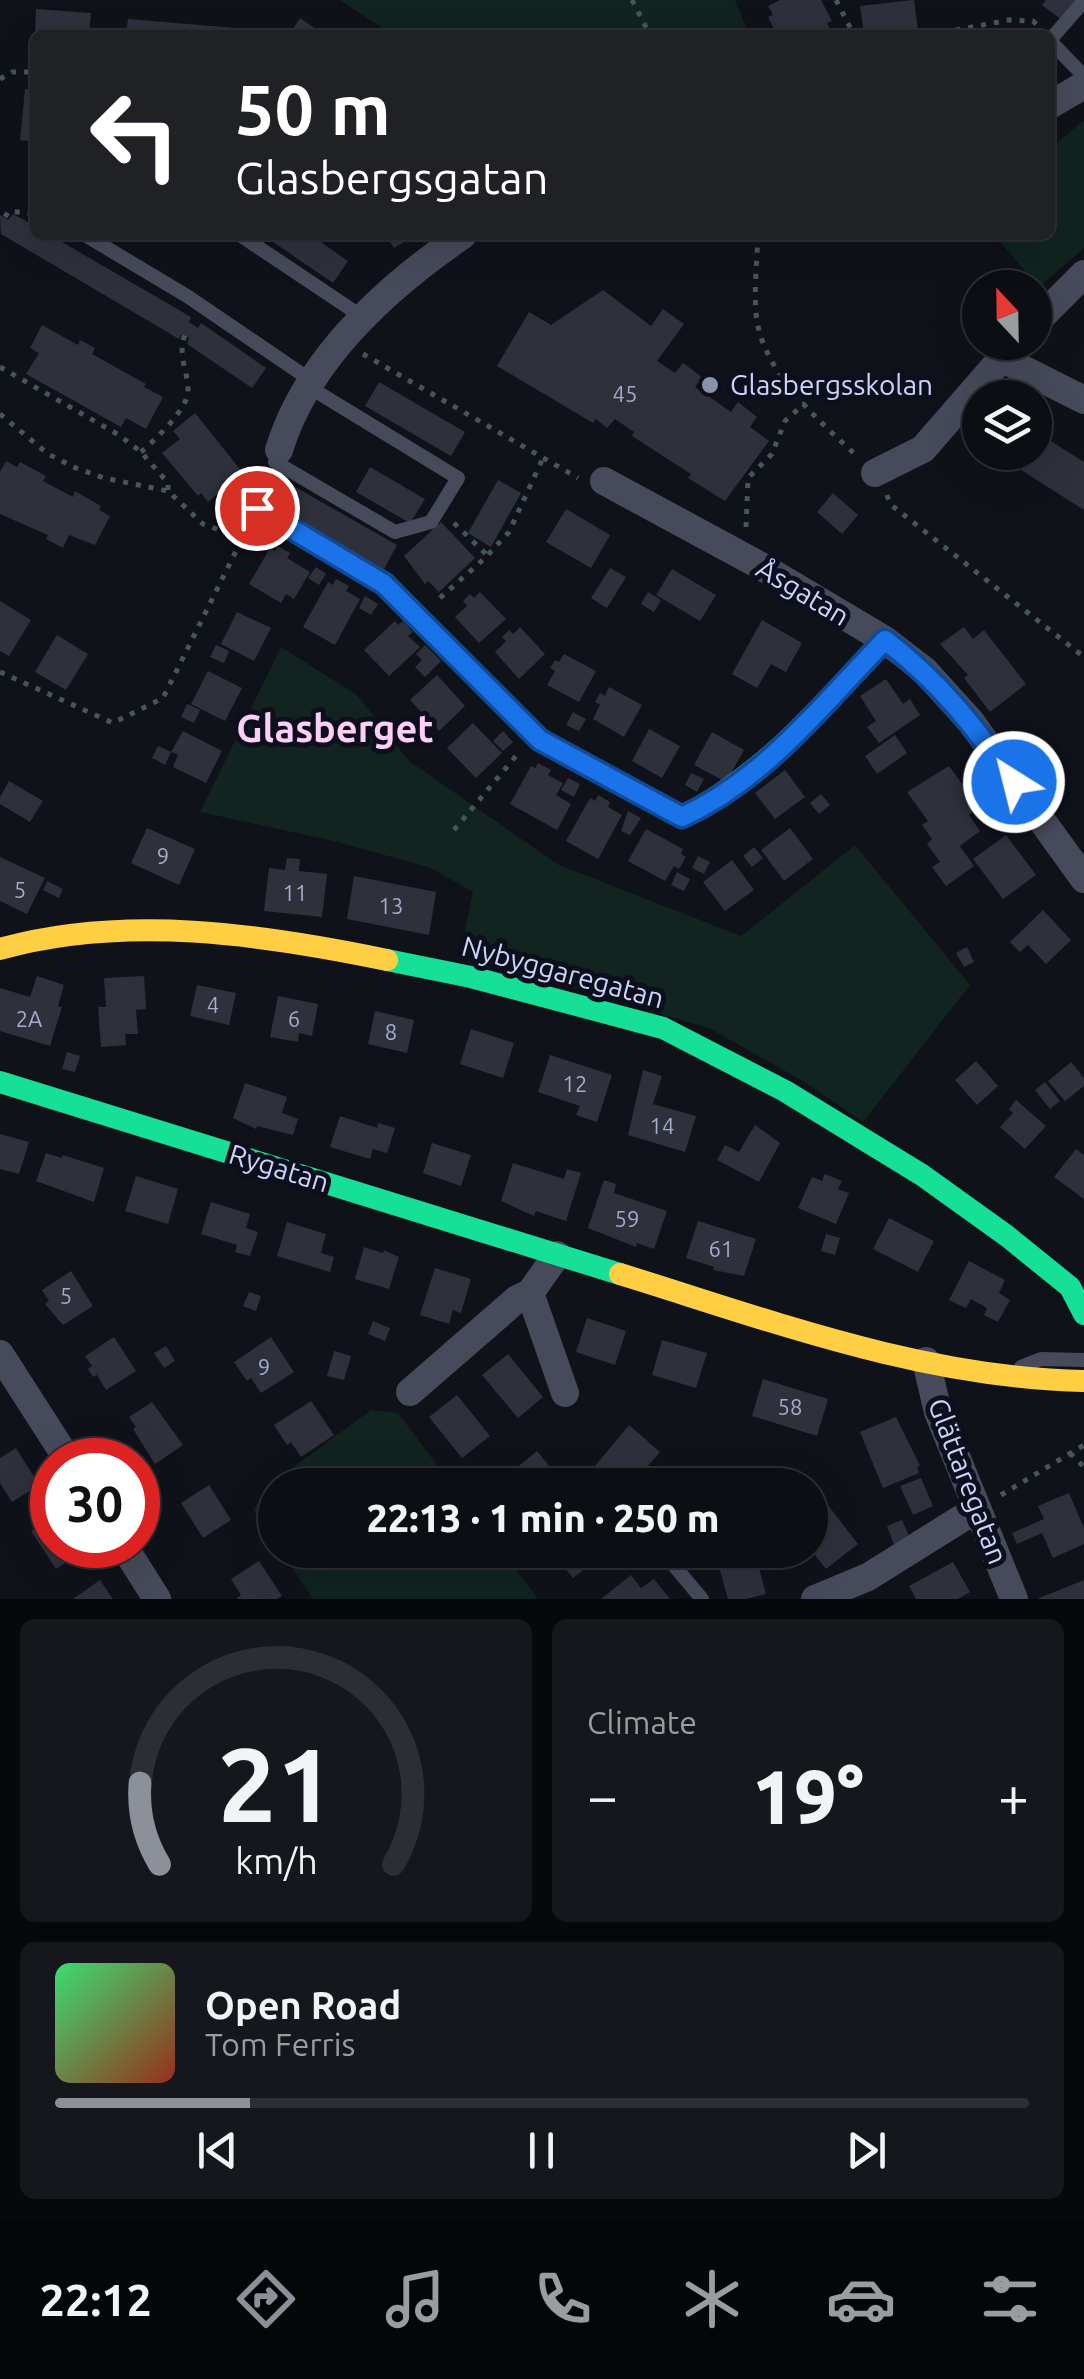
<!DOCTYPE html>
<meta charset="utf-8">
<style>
:root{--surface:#0c0e14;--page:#15171d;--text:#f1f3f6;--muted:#9a9ca0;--line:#2c2e34;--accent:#8c9099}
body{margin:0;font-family:Ubuntu,sans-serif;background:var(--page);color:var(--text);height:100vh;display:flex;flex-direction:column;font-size:38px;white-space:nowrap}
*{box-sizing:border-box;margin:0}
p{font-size:32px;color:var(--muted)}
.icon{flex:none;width:55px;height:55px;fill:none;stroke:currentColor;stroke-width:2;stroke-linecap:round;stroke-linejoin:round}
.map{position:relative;height:1599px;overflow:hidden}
.side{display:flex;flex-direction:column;gap:20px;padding:20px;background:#07080b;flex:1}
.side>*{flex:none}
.banner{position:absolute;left:30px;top:30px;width:1025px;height:210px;border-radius:15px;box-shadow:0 10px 40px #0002,0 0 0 2px var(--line);background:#202124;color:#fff;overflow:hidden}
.needle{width:65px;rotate:338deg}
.buttons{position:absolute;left:962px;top:270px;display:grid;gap:20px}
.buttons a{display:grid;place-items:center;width:90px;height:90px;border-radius:50%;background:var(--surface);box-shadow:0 10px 40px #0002,0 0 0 2px var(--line);font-size:50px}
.speed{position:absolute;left:30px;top:1438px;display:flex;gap:20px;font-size:50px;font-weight:700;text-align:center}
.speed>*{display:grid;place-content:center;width:130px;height:130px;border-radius:50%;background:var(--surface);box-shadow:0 10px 40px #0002,0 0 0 2px var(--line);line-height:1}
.speed .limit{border:15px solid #d22;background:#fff;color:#111}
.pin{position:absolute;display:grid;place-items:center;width:85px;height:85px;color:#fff;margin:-42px;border:5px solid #fff;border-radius:50%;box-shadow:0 2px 10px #0007}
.me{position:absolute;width:110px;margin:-55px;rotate:324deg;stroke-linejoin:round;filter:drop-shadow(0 0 8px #0008)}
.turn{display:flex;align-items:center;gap:35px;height:210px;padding:0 40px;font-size:45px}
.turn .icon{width:130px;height:130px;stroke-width:2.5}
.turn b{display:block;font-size:70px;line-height:85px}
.big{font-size:75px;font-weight:800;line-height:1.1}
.side .tile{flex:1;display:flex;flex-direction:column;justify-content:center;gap:15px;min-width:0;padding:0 35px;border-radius:15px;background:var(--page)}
.side .dial{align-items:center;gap:0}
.dial svg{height:260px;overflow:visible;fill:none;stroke:var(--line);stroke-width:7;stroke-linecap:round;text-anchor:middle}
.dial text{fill:var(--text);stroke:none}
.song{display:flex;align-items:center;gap:30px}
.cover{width:120px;height:120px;border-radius:15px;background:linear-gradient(135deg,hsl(140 70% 55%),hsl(10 70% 35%))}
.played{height:10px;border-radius:5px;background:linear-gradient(90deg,var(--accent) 20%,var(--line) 20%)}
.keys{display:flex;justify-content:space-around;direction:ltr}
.heat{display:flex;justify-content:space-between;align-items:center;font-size:55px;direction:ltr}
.side .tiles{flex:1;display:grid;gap:20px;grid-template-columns:1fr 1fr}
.tile:last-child{grid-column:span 2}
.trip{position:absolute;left:258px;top:1468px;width:570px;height:100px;border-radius:50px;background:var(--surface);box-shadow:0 10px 40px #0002,0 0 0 2px var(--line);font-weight:800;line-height:100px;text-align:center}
.menu{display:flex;height:160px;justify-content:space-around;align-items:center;background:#050608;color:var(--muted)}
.menu .icon{width:70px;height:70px}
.menu .current{color:var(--accent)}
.menu b{font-size:45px;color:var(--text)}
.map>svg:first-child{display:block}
</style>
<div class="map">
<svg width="1084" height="1599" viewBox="0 0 1084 1599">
<rect width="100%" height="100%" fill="#10121a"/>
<path fill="#11241f" d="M340 0H735L749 35H393Z
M1084 120V248L1039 287 994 235H1050V149Z
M281 647 357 695 409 761 559 865 741 936 855 845 970 985 863 1122 806 1083 711 1029 460 954 473 892 431 868 334 841 200 812Z
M371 1410 398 1413 452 1485H275L288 1471Z
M275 1485V1542L253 1509Z
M280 1550H501L538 1599H313Z"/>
<path fill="#2e303c" d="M780 0H821L832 21 827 23 833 35H777L768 17 773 15 768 6Z
M914 0 918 30 864 35 860 6Z
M1046 0H1079L1063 21 1042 5Z
M36 9 91 13 89 35H35Z
M300 18 325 35H289Z
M128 19 235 28 234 35H126Z
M25 89 35 90V142L20 140Z
M13 214 35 226V235H50L191 317 189 322 198 328 201 323 266 368 252 388 187 344 189 338 185 335 182 334 179 339 1 234 0 215 8 220Z
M263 235H311L348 261 333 283Z
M386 235H415L394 248Z
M603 290 651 326 663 309 684 324 657 361 675 373 683 363 702 377 695 387 731 412 738 402 757 417 750 427 769 441 725 501 688 478 691 474 632 436 634 432 615 419 607 428 596 419 593 423 497 366 529 312 551 325Z
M42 325 78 345 80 340 95 348 92 354 146 384 144 387 163 397 146 429 126 418 121 427 26 374 39 353 30 348Z
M379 382 465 432 451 456 365 406Z
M195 413 243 473 208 502 201 493 198 496 162 453 180 439 173 431Z
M1035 431 1084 462V510L993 452H1035Z
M6 461 17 467 20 462 46 476 43 481 73 497 75 491 101 506 99 510 110 516 95 545 69 535 63 548 46 539 48 535 0 514V472Z
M370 467 425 499 410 523 356 492Z
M498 480 521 493 491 547 468 533Z
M295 487 397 545 384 569 281 511Z
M833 493 858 515 842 534 817 512Z
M566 509 610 535 591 568 546 542Z
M441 522 475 558 439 592 428 581 425 584 404 556Z
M278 546 290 553 287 558 310 572 294 599 286 594 281 603 249 584 270 548 275 551Z
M316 567 326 574 319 585 308 578Z
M610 568 626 577 607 608 591 598Z
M672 569 716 595 700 621 656 595Z
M336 579 349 586 346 591 360 599 335 645 303 627 328 582 333 585Z
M480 592 506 619 479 643 455 617 467 606 463 601 470 594 474 598Z
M648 592 661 600 654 612 641 604Z
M365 596 378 604 371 615 359 608Z
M0 601 31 620 9 656 0 651Z
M237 612 271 628 254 661 221 644Z
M762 620 802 643 786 672 771 664 757 688 732 674Z
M395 621 398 625 403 621 413 632 408 636 420 647 389 676 364 650Z
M520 627 545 654 519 679 495 652 506 641 502 637 509 630 513 634Z
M964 627 973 639 984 630 1026 684 990 712 964 678 968 675 940 644Z
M57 635 88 654 66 690 35 672Z
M216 645 229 651 224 663 210 657Z
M425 645 441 661 425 677 415 667 422 660 416 654Z
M564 654 596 671 579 702 547 685 555 671 550 668 555 660 559 662Z
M208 671 242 688 225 721 191 704Z
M437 675 465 706 439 731 410 700Z
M886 679 903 704 910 699 920 715 879 743 867 727 876 721 860 696Z
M609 687 642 705 624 737 593 719 600 705 595 702 600 693 605 696Z
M187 704 200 710 194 723 181 717Z
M573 712 586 719 579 731 566 725Z
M473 723 502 753 476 778 447 748Z
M649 729 680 746 662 778 632 761Z
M183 731 222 751 206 783 173 767 178 755 171 752Z
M503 731 513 742 503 751 493 741Z
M712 732 744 750 726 782 694 765Z
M895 735 907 753 877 774 865 756Z
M158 746 171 752 165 765 152 758Z
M538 763 551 770 548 775 563 783 556 795 571 804 557 830 510 804 531 766 535 768Z
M949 766 979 807 969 815 980 831 960 846 974 866 946 886 932 867 940 862 927 844 932 839 922 825 928 821 907 792Z
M785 770 805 797 775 819 755 793Z
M691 773 704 779 697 792 685 785Z
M568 778 580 784 574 797 561 790Z
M9 781 43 801 30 822 0 804V797Z
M821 794 830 805 819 814 810 803Z
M598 795 610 802 608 807 622 815 598 859 566 841 590 798 595 801Z
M628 811 641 818 630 835 621 831Z
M147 828 195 849 179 885 131 863Z
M790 828 813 859 784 881 761 850Z
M646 829 683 849 681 854 686 857 679 869 674 866 665 881 628 861Z
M1006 835 1036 875 1003 899 973 859Z
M754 847 763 858 752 867 743 856Z
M698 856 710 862 704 874 692 868Z
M0 857 45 878 27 914 0 901Z
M287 858 300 859 299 871 327 874 322 917 264 911 269 868 285 870Z
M732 860 754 890 725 911 703 882Z
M677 872 690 879 684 891 671 885Z
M354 876 436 892 429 935 347 919Z
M47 881 63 889 59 898 43 890Z
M1043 910 1071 940 1046 964 1028 945 1020 952 1010 942Z
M967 947 974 962 964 967 956 953Z
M37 976 64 985 58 1006 62 1007 50 1046 0 1031V988L30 997Z
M144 976 146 1009 136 1010 138 1034H125L126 1045 101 1047 98 1007H106L104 978Z
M197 985 236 993 229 1025 190 1016Z
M278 996 318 1004 312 1036 299 1033 298 1042 270 1037Z
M375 1011 414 1020 407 1053 368 1044Z
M471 1029 514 1043 503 1078 460 1064Z
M67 1052 80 1056 75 1072 62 1069Z
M550 1055 612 1075 597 1122 576 1115 580 1106 538 1092Z
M976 1061 998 1086 977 1105 955 1080Z
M1071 1062 1084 1078V1086L1065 1101 1048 1081Z
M643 1070 662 1076 653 1104 696 1116 685 1152 628 1135Z
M1045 1082 1060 1101 1050 1109 1035 1090Z
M245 1083 287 1097 282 1113 298 1119 293 1135 257 1126 256 1129 233 1118Z
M1016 1100 1046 1126 1025 1149 1000 1127 1013 1113 1009 1109Z
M340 1116 377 1128 378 1123 395 1128 387 1153 373 1149 370 1159 330 1147Z
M755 1125 780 1143 759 1182 717 1160 725 1145 739 1152Z
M0 1134 29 1142 19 1174 0 1169Z
M432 1143 471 1155 461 1186 423 1173Z
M1076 1149 1084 1155V1199L1054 1177Z
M46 1153 62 1158 63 1155 104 1168 94 1202 36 1181Z
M513 1163 564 1179 567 1169 581 1173 566 1221 536 1211 534 1216 501 1201Z
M825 1174 842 1181 838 1189 849 1193 836 1224 798 1208 812 1177 822 1181Z
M136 1176 178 1189 168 1224 125 1211Z
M604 1180 616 1184 614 1193 667 1211 654 1249 637 1243 636 1247 588 1228Z
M211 1202 250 1214 246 1228 258 1232 250 1256 235 1252 237 1245 201 1234Z
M889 1218 934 1241 918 1272 873 1249Z
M698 1221 756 1239 744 1276 713 1270 714 1267 686 1258Z
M287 1222 326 1234 321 1253 334 1257 330 1272 277 1256Z
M826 1234 840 1238 835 1255 821 1251Z
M364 1247 383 1253 384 1250 399 1257 389 1289 355 1279Z
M969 1261 1005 1280 999 1293 1010 1300 998 1322 984 1315 987 1308 971 1299 966 1308 949 1300Z
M435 1268 471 1279 461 1313 453 1310 449 1324 420 1315Z
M71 1271 93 1306 63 1325 45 1304 49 1301 42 1290Z
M249 1292 261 1296 256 1311 243 1306Z
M587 1318 626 1331 615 1365 576 1352Z
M373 1321 390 1328 385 1341 368 1334Z
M114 1337 136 1371 106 1390 97 1375 93 1377 88 1369 92 1366 85 1356Z
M271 1337 294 1372 261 1393 251 1378 247 1381 234 1362Z
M662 1340 707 1353 696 1388 652 1375Z
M166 1346 175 1361 164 1368 154 1353Z
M334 1351 351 1356 344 1380 327 1376Z
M508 1354 543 1397 518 1418 482 1375Z
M763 1379 828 1399 817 1436 752 1416Z
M457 1395 490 1436 462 1458 429 1417Z
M311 1401 334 1435 301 1457 291 1442 287 1445 274 1425Z
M152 1402 183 1445 155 1464 133 1429 136 1427 129 1417Z
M896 1417 920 1466 917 1467 919 1473 883 1488 860 1432Z
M629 1425 660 1452 631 1485H617L595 1466Z
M16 1448 39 1485 12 1502 0 1483V1458Z
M537 1451 565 1485H496Z
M921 1478 933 1506 913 1515 900 1486Z
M209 1485 231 1520 203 1538 181 1503Z
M1069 1493 1084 1528V1544L1053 1558 1042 1533 1017 1544 1012 1533 1044 1519 1038 1506Z
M827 1504 858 1544 826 1569 810 1549V1517Z
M52 1517V1545H78L82 1552 56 1569 31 1531Z
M902 1520 910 1538 894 1545 887 1526Z
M569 1550H608L573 1578 560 1562 571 1553Z
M756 1557 766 1594 746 1599H728L719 1567Z
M259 1561 282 1596 277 1599H236L241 1595 231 1579Z
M953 1562 970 1592 958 1599H916L909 1586Z
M631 1575 641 1588 654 1579 670 1599H601Z
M100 1580 113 1599H73Z
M1084 1580V1599H1037Z"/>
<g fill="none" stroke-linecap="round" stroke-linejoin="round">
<path stroke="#46565b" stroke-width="5" stroke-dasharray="5 8" stroke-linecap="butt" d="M632 0 650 35
M836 0 854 35
M930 35 1009 20 1033 21 1038 26
M0 79 12 72H35
M5 217 9 211 35 214
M758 235C757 260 754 288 756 313 761 371 817 419 857 456
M363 354 578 478
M0 367 119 435 141 452 168 483V491
M0 414 48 454 76 468 104 478 168 491 203 524 242 538
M141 452C155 440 189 408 188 390 188 371 177 354 185 335
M887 495 890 504 1084 657
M454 523 488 556
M746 527 748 478 772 454 785 421 805 403
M440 598 485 558 509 532 543 458
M0 672 113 723 163 698 244 535
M454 830 516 756
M1070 1453 1084 1467
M1001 1495 1084 1445"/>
<path stroke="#464a5a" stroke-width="14" d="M1050 40 1084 1
M1050 41 1084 76
M85 235 187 296 312 381
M240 235 364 318
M275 462 395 532 431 522 458 478 309 387
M1021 1367 1041 1359 1084 1360
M661 1550 702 1599"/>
<path stroke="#464a5a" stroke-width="28" d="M1050 105 1084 85
M1035 323 1084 274
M1001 358 1084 400
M279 450C307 358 387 287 463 235
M875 473 923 449 1016 342
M604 481 759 565 885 640 924 670 971 722 1084 879
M557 1255 530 1293 565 1393
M0 1354 68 1460
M926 1361 938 1412 1014 1599
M410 1392 517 1299 530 1293
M123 1545 157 1599
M815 1599 868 1577 975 1510"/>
<path stroke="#16e098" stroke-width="22" d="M257 508 385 583 540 740 682 817C764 774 822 706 885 640
M387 960 471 977 663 1028 785 1091 922 1175 1007 1236 1070 1287 1084 1314
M0 1082 620 1274"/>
<path stroke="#ffcf43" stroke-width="22" d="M0 949C125 914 261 934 387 960
M620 1274C772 1321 924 1378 1084 1381"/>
</g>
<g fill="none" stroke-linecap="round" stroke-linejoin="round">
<g stroke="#114b97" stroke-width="25">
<path id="route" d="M257 508 384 584 540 740 682 817C765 779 823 704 885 640 940 682 974 726 1014 782"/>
</g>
<use href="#route" stroke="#1a73e8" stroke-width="18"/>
</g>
<circle fill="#8b90ac" stroke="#0d0f1d" stroke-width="4" cx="710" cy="385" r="10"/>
<g text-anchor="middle" stroke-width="10" stroke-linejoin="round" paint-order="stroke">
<g font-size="22" fill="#a5abcb">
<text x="625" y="402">45</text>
<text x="163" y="864">9</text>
<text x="20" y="898">5</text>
<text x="295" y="901">11</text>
<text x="391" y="914">13</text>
<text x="213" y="1013">4</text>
<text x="29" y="1027">2A</text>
<text x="294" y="1027">6</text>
<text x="391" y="1040">8</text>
<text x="575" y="1092">12</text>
<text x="662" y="1134">14</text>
<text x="627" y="1227">59</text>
<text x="721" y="1257">61</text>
<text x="66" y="1304">5</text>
<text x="264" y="1375">9</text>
<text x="790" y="1415">58</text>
</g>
<g font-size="28" fill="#cdd4fb" stroke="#0d0f1d" text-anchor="start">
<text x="730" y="395">Glasbergsskolan</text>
</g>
<g font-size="28" fill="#cdd4fb" stroke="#0d0f1d">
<text transform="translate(803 592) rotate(31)" y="10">Åsgatan</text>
<text transform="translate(563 972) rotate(15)" y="10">Nybyggaregatan</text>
<text transform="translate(279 1168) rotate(17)" y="10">Rygatan</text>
<text transform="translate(968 1481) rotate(69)" y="10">Glättaregatan</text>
</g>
<g font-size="38" font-weight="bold" fill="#fbcff7" stroke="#0d0f1d">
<text x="335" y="742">Glasberget</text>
</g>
</g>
</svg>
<div class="buttons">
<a><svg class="needle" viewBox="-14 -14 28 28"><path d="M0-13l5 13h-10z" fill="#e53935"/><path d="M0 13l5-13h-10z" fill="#9a9ca0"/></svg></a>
<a><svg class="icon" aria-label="layers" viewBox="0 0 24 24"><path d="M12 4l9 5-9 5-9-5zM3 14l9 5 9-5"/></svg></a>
</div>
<div class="speed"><div class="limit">30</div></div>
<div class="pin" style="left:257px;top:508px;background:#d93025"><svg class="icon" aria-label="arrive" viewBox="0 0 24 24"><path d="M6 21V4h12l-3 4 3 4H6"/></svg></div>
<svg class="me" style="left:1014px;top:782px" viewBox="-20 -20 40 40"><circle r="17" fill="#1a73e8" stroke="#fff" stroke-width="3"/><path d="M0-11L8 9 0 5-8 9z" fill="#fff"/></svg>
<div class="trip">22:13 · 1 min · 250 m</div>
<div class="banner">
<div class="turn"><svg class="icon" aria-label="left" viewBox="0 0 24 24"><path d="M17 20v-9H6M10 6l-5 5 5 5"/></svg><div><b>50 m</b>Glasbergsgatan</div></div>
</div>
</div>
<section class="side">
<div class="tiles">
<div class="tile dial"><svg viewBox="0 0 100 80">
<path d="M14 69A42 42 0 1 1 86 69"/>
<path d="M14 69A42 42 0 0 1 8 44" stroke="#8c9099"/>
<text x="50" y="56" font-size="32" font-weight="700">21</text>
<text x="50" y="72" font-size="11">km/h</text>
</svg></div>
<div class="tile"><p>Climate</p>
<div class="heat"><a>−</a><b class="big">19°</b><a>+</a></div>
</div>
<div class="tile">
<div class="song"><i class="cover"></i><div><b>Open Road</b><p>Tom Ferris</p></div></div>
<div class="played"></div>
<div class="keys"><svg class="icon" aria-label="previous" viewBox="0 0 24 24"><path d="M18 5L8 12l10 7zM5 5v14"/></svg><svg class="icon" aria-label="pause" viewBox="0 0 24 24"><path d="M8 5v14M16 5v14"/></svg><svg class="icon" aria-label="next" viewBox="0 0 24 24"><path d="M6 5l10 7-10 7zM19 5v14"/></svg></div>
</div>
</div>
</section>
<nav class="menu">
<b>22:12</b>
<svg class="icon current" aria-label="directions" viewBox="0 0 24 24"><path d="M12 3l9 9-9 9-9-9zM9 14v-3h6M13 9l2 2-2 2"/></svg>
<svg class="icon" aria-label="music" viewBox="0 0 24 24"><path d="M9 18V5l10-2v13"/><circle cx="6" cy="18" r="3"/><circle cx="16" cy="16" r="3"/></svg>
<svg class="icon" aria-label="phone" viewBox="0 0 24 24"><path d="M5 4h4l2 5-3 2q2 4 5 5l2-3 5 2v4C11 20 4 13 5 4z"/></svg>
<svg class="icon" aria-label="climate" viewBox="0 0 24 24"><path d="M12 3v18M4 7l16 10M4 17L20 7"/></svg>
<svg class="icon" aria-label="car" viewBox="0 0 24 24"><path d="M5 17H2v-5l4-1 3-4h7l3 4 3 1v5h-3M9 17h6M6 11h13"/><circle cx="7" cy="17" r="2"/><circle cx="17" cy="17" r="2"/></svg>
<svg class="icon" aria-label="filters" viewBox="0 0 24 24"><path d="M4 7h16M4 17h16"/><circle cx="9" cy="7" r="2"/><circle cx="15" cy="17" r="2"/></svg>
</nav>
